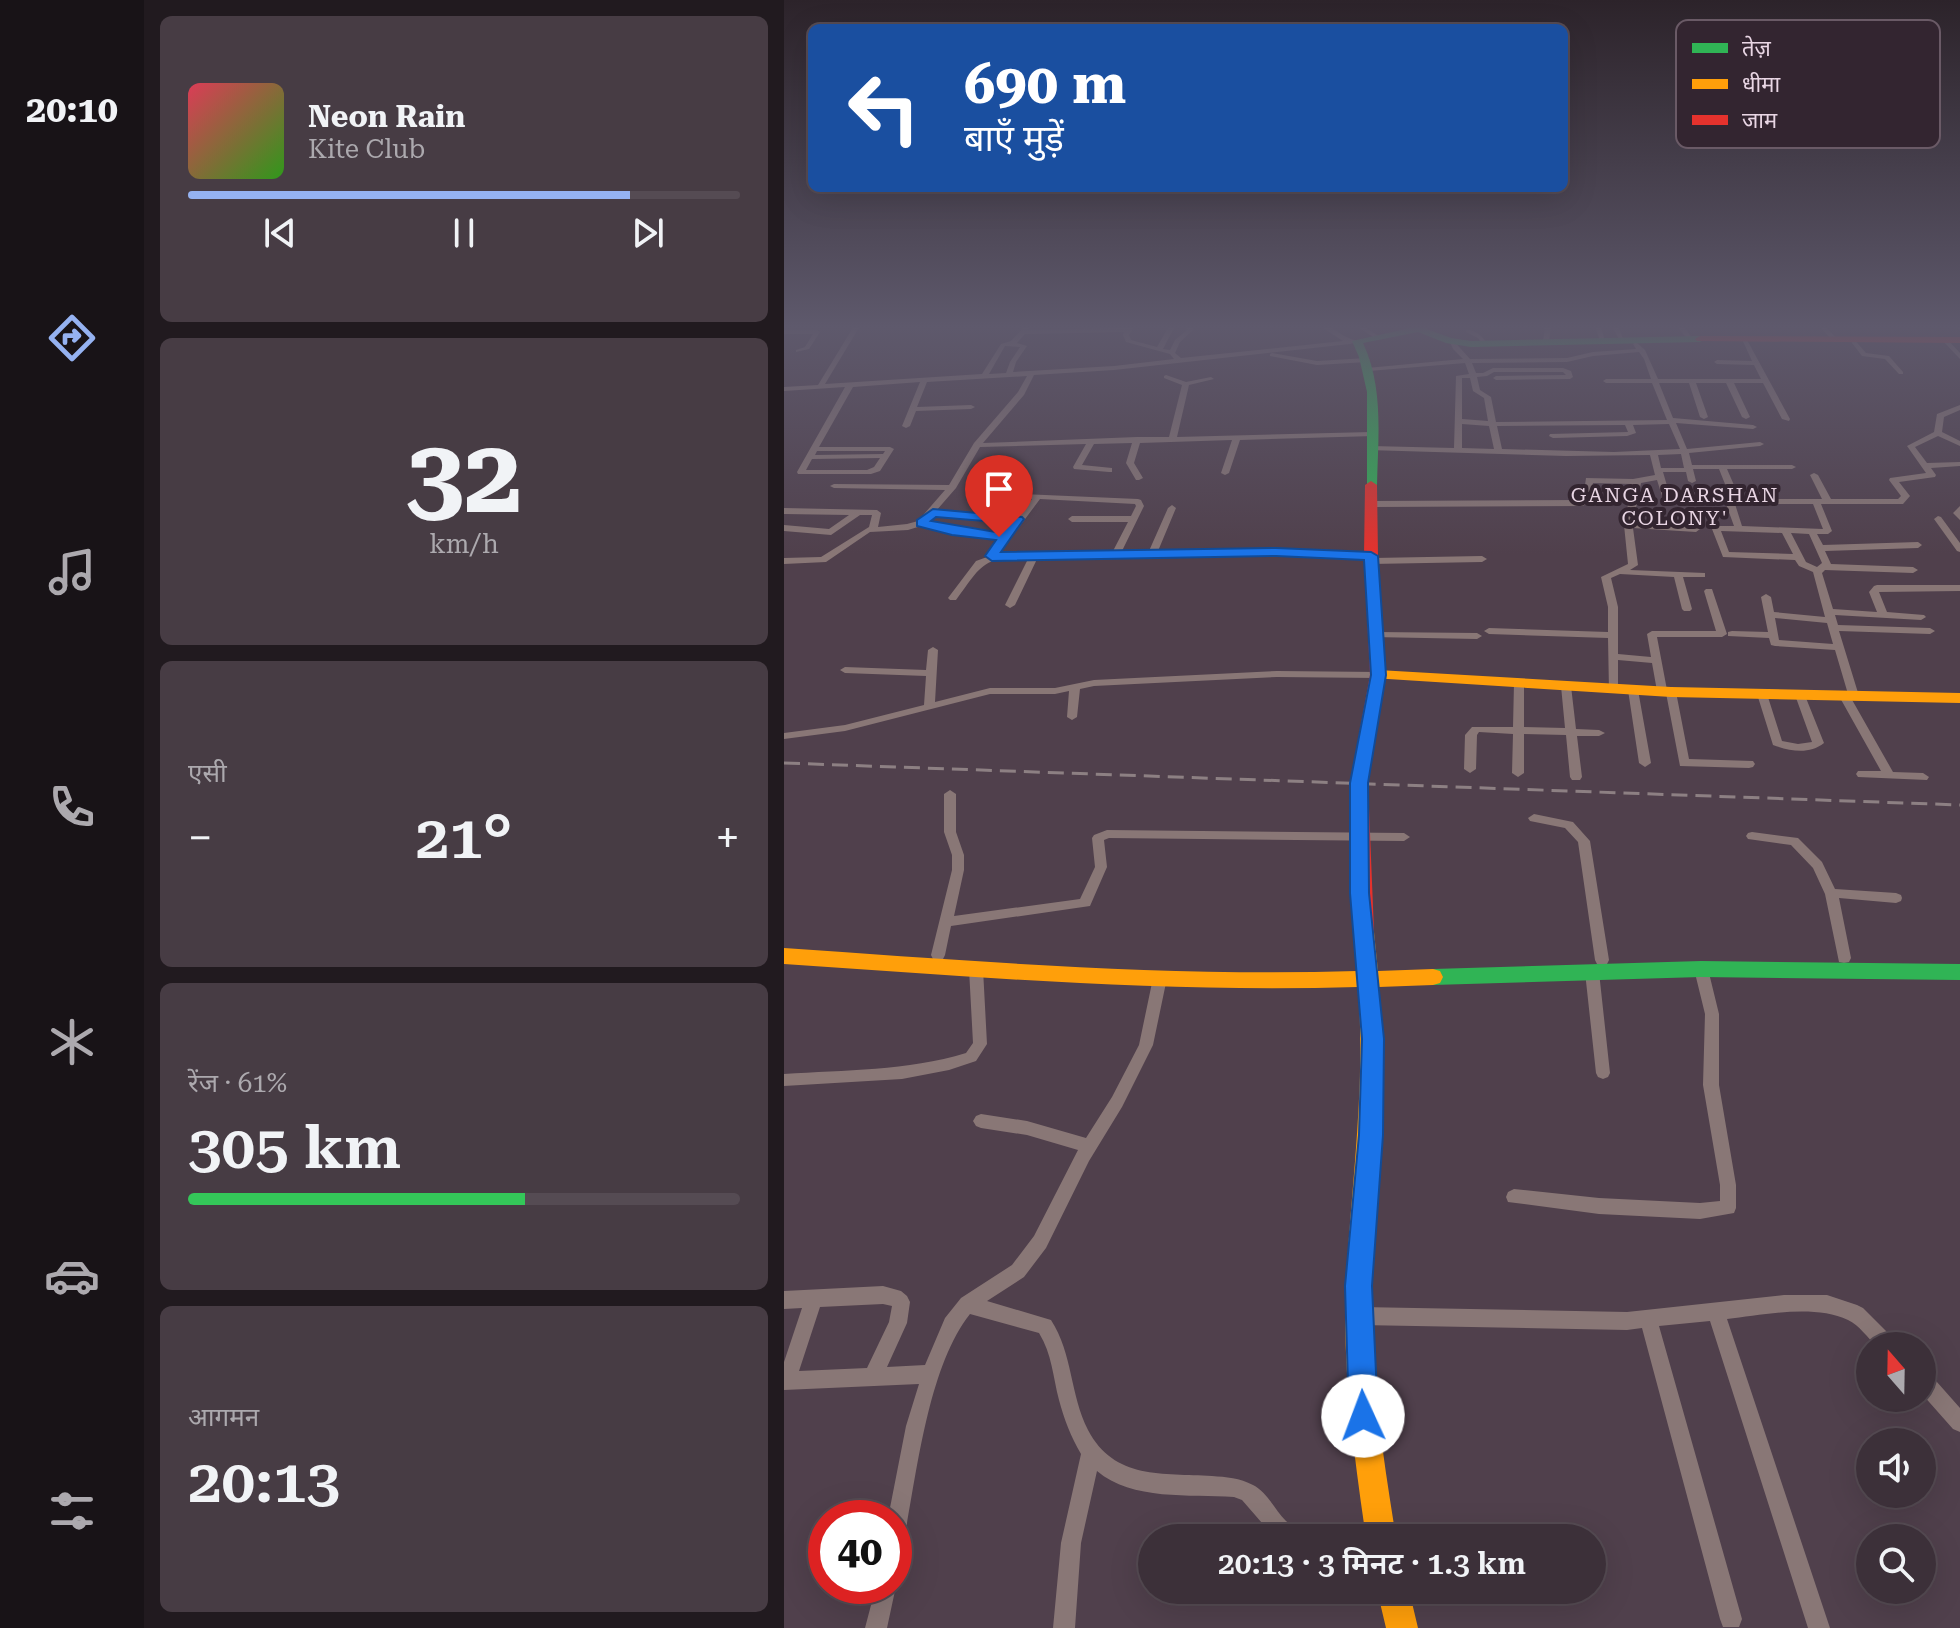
<!DOCTYPE html>
<html lang="hi">
<meta charset="utf-8">
<style>
:root{--surface:#3c3039;--page:#473c44;--text:#f1f3f6;--muted:#aca9ae;--line:#554b53;--accent:#95b2f1}
body{margin:0;font-family:"Roboto Serif","Noto Sans Devanagari",serif;background:var(--page);color:var(--text);height:100vh;display:flex;flex-direction:column;font-size:30px;white-space:nowrap}
*{box-sizing:border-box;margin:0}
p{font-size:26px;color:var(--muted)}
.icon{flex:none;width:44px;height:44px;fill:none;stroke:currentColor;stroke-width:2;stroke-linecap:round;stroke-linejoin:round}
.map{position:relative;flex:1;overflow:hidden}
.drawer{display:flex;flex-direction:column;gap:16px;padding:16px;background:#211a1f;width:640px}
.drawer>*{flex:none}
.banner{position:absolute;left:24px;top:24px;width:760px;height:168px;border-radius:12px;box-shadow:0 8px 32px #0002,0 0 0 2px var(--line);background:#1a4fa0;color:#fff;overflow:hidden}
.needle{width:52px;rotate:340deg}
.tools{position:absolute;left:1072px;top:1332px;display:grid;gap:16px}
.tools a{display:grid;place-items:center;width:80px;height:80px;border-radius:50%;background:var(--surface);box-shadow:0 8px 32px #0002,0 0 0 2px var(--line);font-size:40px}
.speed{position:absolute;left:24px;top:1500px;display:flex;gap:16px;font-size:40px;font-weight:700;text-align:center}
.speed>*{display:grid;place-content:center;width:104px;height:104px;border-radius:50%;background:var(--surface);box-shadow:0 8px 32px #0002,0 0 0 2px var(--line);line-height:1}
.speed .limit{border:12px solid #d22;background:#fff;color:#111}
.pin{position:absolute;display:grid;place-items:center;width:68px;height:68px;color:#fff;margin:-82px -34px;border-radius:50% 50% 50% 0;rotate:-45deg;box-shadow:0 0 8px #0007}
.pin .icon{rotate:45deg}
.me{position:absolute;width:88px;margin:-44px;rotate:358deg;stroke-linejoin:round;filter:drop-shadow(0 0 6px #0008)}
.turn{display:flex;align-items:center;gap:28px;height:168px;padding:0 24px;font-size:36px}
.turn .icon{width:104px;height:104px;stroke-width:2.5}
.turn b{display:block;font-size:56px;line-height:68px}
.big{font-size:60px;font-weight:600;line-height:1.1}
.drawer .tile{flex:1;display:flex;flex-direction:column;justify-content:center;gap:12px;min-width:0;padding:0 28px;border-radius:12px;background:var(--page)}
.drawer .dial{align-items:center;gap:0}
.dial b{font-size:104px;line-height:1}
.song{display:flex;align-items:center;gap:24px}
.cover{width:96px;height:96px;border-radius:12px;background:linear-gradient(135deg,hsl(350 70% 55%),hsl(110 70% 35%))}
.played{height:8px;border-radius:4px;background:linear-gradient(90deg,var(--accent) 80%,var(--line) 80%)}
.keys{display:flex;justify-content:space-around;direction:ltr}
.heat{display:flex;justify-content:space-between;align-items:center;font-size:44px;direction:ltr}
.charge{height:12px;border-radius:6px;background:linear-gradient(90deg,#34c759 61%,var(--line) 0)}
.trip{position:absolute;left:354px;top:1524px;width:468px;height:80px;border-radius:40px;background:var(--surface);box-shadow:0 8px 32px #0002,0 0 0 2px var(--line);font-weight:600;line-height:80px;text-align:center}
main{display:flex;flex:1;min-height:0}
.menu{display:flex;flex-direction:column;width:144px;justify-content:space-around;align-items:center;background:#181317;color:var(--muted)}
.menu .icon{width:56px;height:56px}
.menu .active{color:var(--accent)}
.menu b{font-size:36px;color:var(--text)}
.map>svg:first-child{display:block}
</style>
<main>
<nav class="menu">
<b>20:10</b>
<svg class="icon active" aria-label="directions" viewBox="0 0 24 24"><path d="M12 3l9 9-9 9-9-9zM9 14v-3h6M13 9l2 2-2 2"/></svg>
<svg class="icon" aria-label="music" viewBox="0 0 24 24"><path d="M9 18V5l10-2v13"/><circle cx="6" cy="18" r="3"/><circle cx="16" cy="16" r="3"/></svg>
<svg class="icon" aria-label="phone" viewBox="0 0 24 24"><path d="M5 4h4l2 5-3 2q2 4 5 5l2-3 5 2v4C11 20 4 13 5 4z"/></svg>
<svg class="icon" aria-label="climate" viewBox="0 0 24 24"><path d="M12 3v18M4 7l16 10M4 17L20 7"/></svg>
<svg class="icon" aria-label="car" viewBox="0 0 24 24"><path d="M5 17H2v-5l4-1 3-4h7l3 4 3 1v5h-3M9 17h6M6 11h13"/><circle cx="7" cy="17" r="2"/><circle cx="17" cy="17" r="2"/></svg>
<svg class="icon" aria-label="filters" viewBox="0 0 24 24"><path d="M4 7h16M4 17h16"/><circle cx="9" cy="7" r="2"/><circle cx="15" cy="17" r="2"/></svg>
</nav>
<section class="drawer">
<div class="tile">
<div class="song"><i class="cover"></i><div><b>Neon Rain</b><p>Kite Club</p></div></div>
<div class="played"></div>
<div class="keys"><svg class="icon" aria-label="previous" viewBox="0 0 24 24"><path d="M18 5L8 12l10 7zM5 5v14"/></svg><svg class="icon" aria-label="pause" viewBox="0 0 24 24"><path d="M8 5v14M16 5v14"/></svg><svg class="icon" aria-label="next" viewBox="0 0 24 24"><path d="M6 5l10 7-10 7zM19 5v14"/></svg></div>
</div>
<div class="tile dial"><b>32</b><p>km/h</p></div>
<div class="tile"><p>एसी</p>
<div class="heat"><a>−</a><b class="big">21°</b><a>+</a></div>
</div>
<div class="tile"><p>रेंज · 61%</p><b class="big">305 km</b><div class="charge"></div></div>
<div class="tile"><p>आगमन</p><b class="big">20:13</b></div>
</section>
<div class="map">
<svg width="1176" height="1628" viewBox="0 0 1176 1628">
<rect width="100%" height="100%" fill="#50404c"/>
<g fill="none" stroke-linecap="round" stroke-linejoin="round">
<path fill="#897776" fill-rule="evenodd" d="M70 326H76L41 384 198 374 217 344 227 341 241 326H247L244 330 343 328 344 326H350L345 335 347 340 373 347 385 326H391L379 349 386 350 391 340 403 330 402 326H408L409 330 396 342 391 353 397 358 559 341 536 326C548 325 554 334 565 338 568 340 572 340 576 341L566 344 330 370 250 375 240 395 199 443 353 437H385L398 385 380 378V376L382 375 402 382 427 377 430 379 405 385 393 437 587 432H590V436L456 440 445 473 441 475 437 473 448 440 356 443 350 463 359 478 355 480H352L342 463 348 443 310 444 298 465 328 468V472H325L290 469 289 467 302 444 196 447 172 488 152 511 234 517 248 499 214 497 213 495 217 493 354 499 357 500 360 506 338 551H365L384 508 388 505 392 508 374 551 529 549 587 553 592 556 589 558 698 556 703 559 698 562 587 564 582 561 586 559 529 555 254 557 231 605 226 608 221 605 245 557C197 558 199 564 172 600H166L164 598 192 561 214 553 329 551 344 522H288L284 519 288 516H347L352 506 351 504 256 499 218 550H212L211 548 217 539 175 535 137 526 124 530 86 532 42 562 0 564V558L37 557 85 527 88 515H76L47 535 0 531V525L45 529 65 515 0 514V508L93 510 97 513 94 527 123 524 134 521 161 490 50 488 46 486 50 484 165 485 190 443 234 392 243 376 143 382 133 407 187 405 191 407 187 409 132 411 126 426 122 428 118 426 136 382 69 387 35 447H106L110 449 96 471 87 474H14L13 472 61 387 0 391V387L34 385ZM340 332 339 335 342 342 386 354 390 359 330 366 229 372 232 362 243 346 233 343 241 334ZM221 346 236 347 226 362 222 373 205 374ZM33 451H101L99 454 31 455ZM96 458 90 467 83 470H22L28 459ZM148 515 149 516 231 521 219 537 143 522Z
M572 326H579L596 337 591 338Z
M761 326H767L765 342 762 344 759 342Z
M811 326H817L821 342 816 341Z
M828 326H834L840 341H836Z
M893 326H899L909 339 908 340H904Z
M1035 326H1041L1052 338V340H1048Z
M1154 326H1176V329Z
M0 330H33L36 332 25 349 12 352V350L21 347 29 334H0Z
M682 330C691 329 698 336 703 343L698 344 694 338 682 332Z
M957 337 962 338 1006 419 1005 421 998 419 979 383H950L966 417 962 419 958 417 942 383H912L924 417 920 419 916 417 905 383H875L889 418 969 425 973 427 969 429 892 423 903 449 976 442 980 444 976 446 905 453 908 465H1008L1012 467 1008 469H943L956 499H1038L1026 475 1030 473 1034 475 1047 499H1114L1117 496 1105 480 1106 478 1142 473 1123 446 1150 432 1153 414 1176 405V410L1160 417 1158 432 1176 441V446L1154 436 1131 447 1143 463 1176 462V466L1147 468 1152 475 1151 477 1115 482 1126 496 1119 504H1037L1048 531 1044 534H1033L1039 545 1134 542 1138 545 1134 548 1041 551 1047 564 1129 567 1134 570 1129 573 1041 570 1038 573 1049 609 1093 612 1085 592 1090 586 1093 585H1176V591L1095 592 1103 612 1140 615 1142 617 1137 620 1051 615 1054 625 1146 628 1151 631 1146 634 1055 631 1075 696 1074 698H1067L1109 772 1139 773 1145 777 1143 780 1074 777 1072 774 1074 771H1097L1055 696 1060 693 1064 694 1051 650 991 646 987 645 985 638 944 636V632L948 631 984 632 977 597 982 594 987 597 990 612 1041 617 1029 572 1015 566 1011 560 939 557 928 529 932 526H950L942 504H890L879 499 873 480 857 483 849 523 912 526 916 529 912 532 849 528 854 565 846 570 921 573V577H899L908 609 906 611H900L898 609 890 577 836 574 827 578 834 607V654L867 657 863 634 868 631H932L920 591 922 589H928L943 634 938 637H873L883 690 887 689 892 692 905 759 969 761 971 764 969 767 965 768 896 766 882 693 878 694 873 691 868 663 834 660V689L829 692 825 691 824 638 705 634 700 631 705 628 824 632V607L817 577 844 564 840 525 848 484 809 483 807 500 799 506 588 507 584 504 588 501 797 500 799 499 802 478 849 479 871 475 866 455 782 456 584 450V446H587L670 448 672 376 685 374 681 363 585 371 582 369 583 368 679 359 669 349 666 342 669 340 686 359 783 358 809 352 852 349 849 344 852 342 861 350 874 379H977L970 365 933 364 930 362 933 360 968 361ZM855 352 860 359 867 379H822L819 381 822 383H868L883 420 712 422 707 397 696 390 693 377 703 376 710 372H779L782 375 712 376 709 378 712 380 786 379 789 377 787 371 779 368H709L699 373H692L688 363 783 362 809 356ZM678 378H686L689 391 700 398 704 421 678 419ZM678 424 705 426 710 449 678 448ZM885 424 896 449 830 452 718 449 713 426 841 425 844 432 766 434 765 436 769 438 843 436 852 433 849 425ZM897 454 900 468H877L874 455ZM909 469H935L947 499 891 498 886 496 879 472H902L904 481 908 483 912 481ZM951 504H1029L1039 529 958 526ZM937 531 998 533 1009 554 945 552ZM1007 533 1025 534 1038 563 1033 567 1022 562ZM991 618 1043 623 1049 644 995 640Z
M1068 337 1082 353 1105 356 1119 372V374H1115L1101 359 1078 356 1065 339Z
M1159 339H1163L1176 353V359L1159 341Z
M488 353 533 361 583 358 586 360 583 362 533 365 486 356V354Z
M1176 506V520L1169 513Z
M1154 516 1157 517 1176 543V552L1173 551 1150 519Z
M592 632 693 633 698 636 693 639 588 637V633Z
M149 647 154 650 151 702 206 688H271L310 680 493 671 594 672 599 675 594 678 493 677 310 686 296 689 293 717 288 720 283 717 285 691 271 694H206L61 731 0 739V733L61 725 140 705 142 676 61 673 56 670 61 667 142 670 144 650Z
M735 680 740 683V727L781 728 777 686 782 683 787 686 792 729 815 730 821 733 815 736H793L798 777 796 780H788L786 777 782 735 740 734V773L734 777 728 773 729 734 695 732 693 735 692 769 686 773 680 769 681 735 688 727H729L730 683Z
M849 687 854 690 867 763 861 767 855 763 844 690Z
M978 691 983 694 998 741 1014 744 1028 742 1011 695 1012 693H1020L1040 743C1025 755 1006 751 989 745L973 694Z
M166 790 172 794V832L180 855V870L170 916 296 899 311 867 308 838 310 835 323 830 620 833 626 837 620 841 325 838 320 840 323 867 306 906 167 926 161 955 159 959 154 960 149 959 147 955 168 870V855L160 832V794Z
M750 814 789 822 806 841 825 960 823 964 818 965 813 964 811 960 794 842 781 828 746 821 744 818Z
M968 832 1014 838 1038 862 1051 889 1112 893 1117 895 1118 898 1117 901 1112 903 1055 898 1067 958 1065 962 1060 963 1055 962 1041 894 1029 868 1007 845 964 839 962 836 964 833Z
M192 964 197 965 199 969 203 1044 192 1061 165 1070 118 1079 0 1086V1074C61 1070 123 1071 182 1053L189 1043 185 969 187 965Z
M917 964 922 965 924 969 935 1014V1085L952 1185V1208L950 1213 916 1219 815 1214 724 1202 722 1197 724 1192 730 1189 815 1198 916 1203 936 1201V1185L919 1085 921 1014 910 969 912 965Z
M808 967 813 968 815 972 826 1073 824 1077 819 1079 814 1077 812 1073 801 972 803 968Z
M376 973 381 974 383 978 369 1045 338 1107 305 1161 262 1248 240 1277 203 1301 267 1320C289 1354 286 1395 304 1430 330 1480 379 1473 428 1476 442 1477 456 1478 469 1485 483 1492 491 1510 502 1521 508 1526 517 1528 524 1531L527 1538H491L458 1500 450 1497C406 1494 348 1501 313 1471L297 1543 291 1628H269L277 1543 297 1454C287 1437 280 1419 275 1400 269 1377 268 1354 255 1333L186 1314C144 1367 133 1473 120 1540L117 1547 110 1550V1518H104L122 1426 135 1384 0 1390V1362L18 1308 0 1309V1291L99 1286 117 1291 123 1296 126 1302 123 1323 103 1367 141 1365 161 1318 177 1298 228 1265 250 1236 294 1150 243 1135 197 1128 192 1126 189 1121 192 1116 197 1114 243 1121 302 1138 328 1097 355 1045 369 978 371 974ZM99 1304 108 1306 105 1322 83 1368 15 1371 36 1307Z
M1000 1295H1043L1073 1305 1079 1308 1111 1340 1114 1346H1092C1084 1338 1075 1325 1064 1320 1030 1304 979 1315 943 1319L1046 1628H1024L926 1321 875 1326 958 1619 955 1627H939L936 1619 858 1328 843 1330 576 1325 570 1322 567 1316 570 1310 576 1307 843 1312Z
M1138 1371 1145 1373 1176 1408V1432L1169 1429 1138 1394Z
M110 1580 112 1586 103 1628H81L92 1586H110Z"/>
<path fill="#30b455" fill-rule="evenodd" d="M635 326 667 338 687 341 916 336 921 339 916 342 687 347 662 343 634 332 579 343C600 388 594 437 593 485L583 488V392L575 357 568 341Z
M917 961 1176 964V980L917 977 649 985 642 983 639 977 642 971 649 969Z"/>
<path fill="#ff9f0a" fill-rule="evenodd" d="M594 670 887 687 1176 693V703L887 697 588 678 586 675Z
M580 925 587 927 590 932 594 971 649 969 656 971 659 977 656 983 649 985 595 987C605 1089 592 1183 588 1284 585 1370 599 1454 612 1538H582C570 1454 558 1369 562 1284 567 1184 582 1089 574 987 383 993 191 977 0 964V948C190 961 382 977 573 971L570 932 573 927Z
M593 1590H625L634 1628H602Z"/>
<path fill="#e5322d" fill-rule="evenodd" d="M916 336 1176 337V343L913 341 911 339Z
M587 481 593 485 594 556 602 675 584 783 590 932 587 937H573L570 932 566 783 586 675 580 556 581 485Z"/>
<path stroke="#8d8083" stroke-width="3" stroke-dasharray="16 8" stroke-linecap="butt" d="M0 763 1176 805"/>
</g>
<linearGradient id="sky" x2="0" y2="1"><stop stop-color="#2c232a"/><stop offset="0.59" stop-color="#5e596c"/><stop offset="1" stop-color="#5e596c" stop-opacity="0"/></linearGradient>
<rect width="1176" height="554" fill="url(#sky)"/>
<path fill="#1a73e8" stroke="#114b97" stroke-width="2" fill-rule="evenodd" d="M149 509 238 517 240 519 217 552 492 548 587 552 594 556 602 675 584 783 585 893 600 1039 599 1135 588 1286 594 1416 589 1426 579 1431 569 1426 565 1416 561 1286 575 1135 578 1039 566 893V783L587 675 580 560 492 556 208 561 201 556 212 540 168 535 133 526V520ZM152 517 225 523 217 533 147 521Z"/>
<g text-anchor="middle" stroke-width="8" stroke-linejoin="round" paint-order="stroke">
<g font-size="20" letter-spacing="2" fill="#e9d6e4" stroke="#332530">
<text x="891" y="502">GANGA DARSHAN<tspan x="891" dy="23">COLONY'</tspan></text>
</g>
</g>
<rect x="892" y="20" width="264" height="128" rx="12" fill="#332530" stroke="#6a5a66" stroke-width="2"/>
<rect x="908" y="43" width="36" height="10" fill="#30b455"/>
<rect x="908" y="79" width="36" height="10" fill="#ff9f0a"/>
<rect x="908" y="115" width="36" height="10" fill="#e5322d"/>
<g font-size="22" fill="#e9d6e4">
<text x="958" y="56">तेज़</text>
<text x="958" y="92">धीमा</text>
<text x="958" y="128">जाम</text>
</g>
</svg>
<div class="tools">
<a><svg class="needle" viewBox="-14 -14 28 28"><path d="M0-13l5 13h-10z" fill="#e53935"/><path d="M0 13l5-13h-10z" fill="#aca9ae"/></svg></a>
<a><svg class="icon" aria-label="sound" viewBox="0 0 24 24"><path d="M4 9h4l5-4v14l-5-4H4zM17 9q2 3 0 6"/></svg></a>
<a><svg class="icon" aria-label="search" viewBox="0 0 24 24"><circle cx="10" cy="10" r="6"/><path d="M15 15l6 6"/></svg></a>
</div>
<div class="speed"><div class="limit">40</div></div>
<div class="pin" style="left:215px;top:537px;background:#d93025"><svg class="icon" aria-label="arrive" viewBox="0 0 24 24"><path d="M6 21V4h12l-3 4 3 4H6"/></svg></div>
<svg class="me" style="left:579px;top:1416px" viewBox="-20 -20 40 40"><circle r="19" fill="#fff"/><path d="M0-13L10 11 0 6-10 11z" fill="#1a73e8"/></svg>
<div class="trip">20:13 · 3 मिनट · 1.3 km</div>
<div class="banner">
<div class="turn"><svg class="icon" aria-label="left" viewBox="0 0 24 24"><path d="M17 20v-9H6M10 6l-5 5 5 5"/></svg><div><b>690 m</b>बाएँ मुड़ें</div></div>
</div>
</div>
</main>
